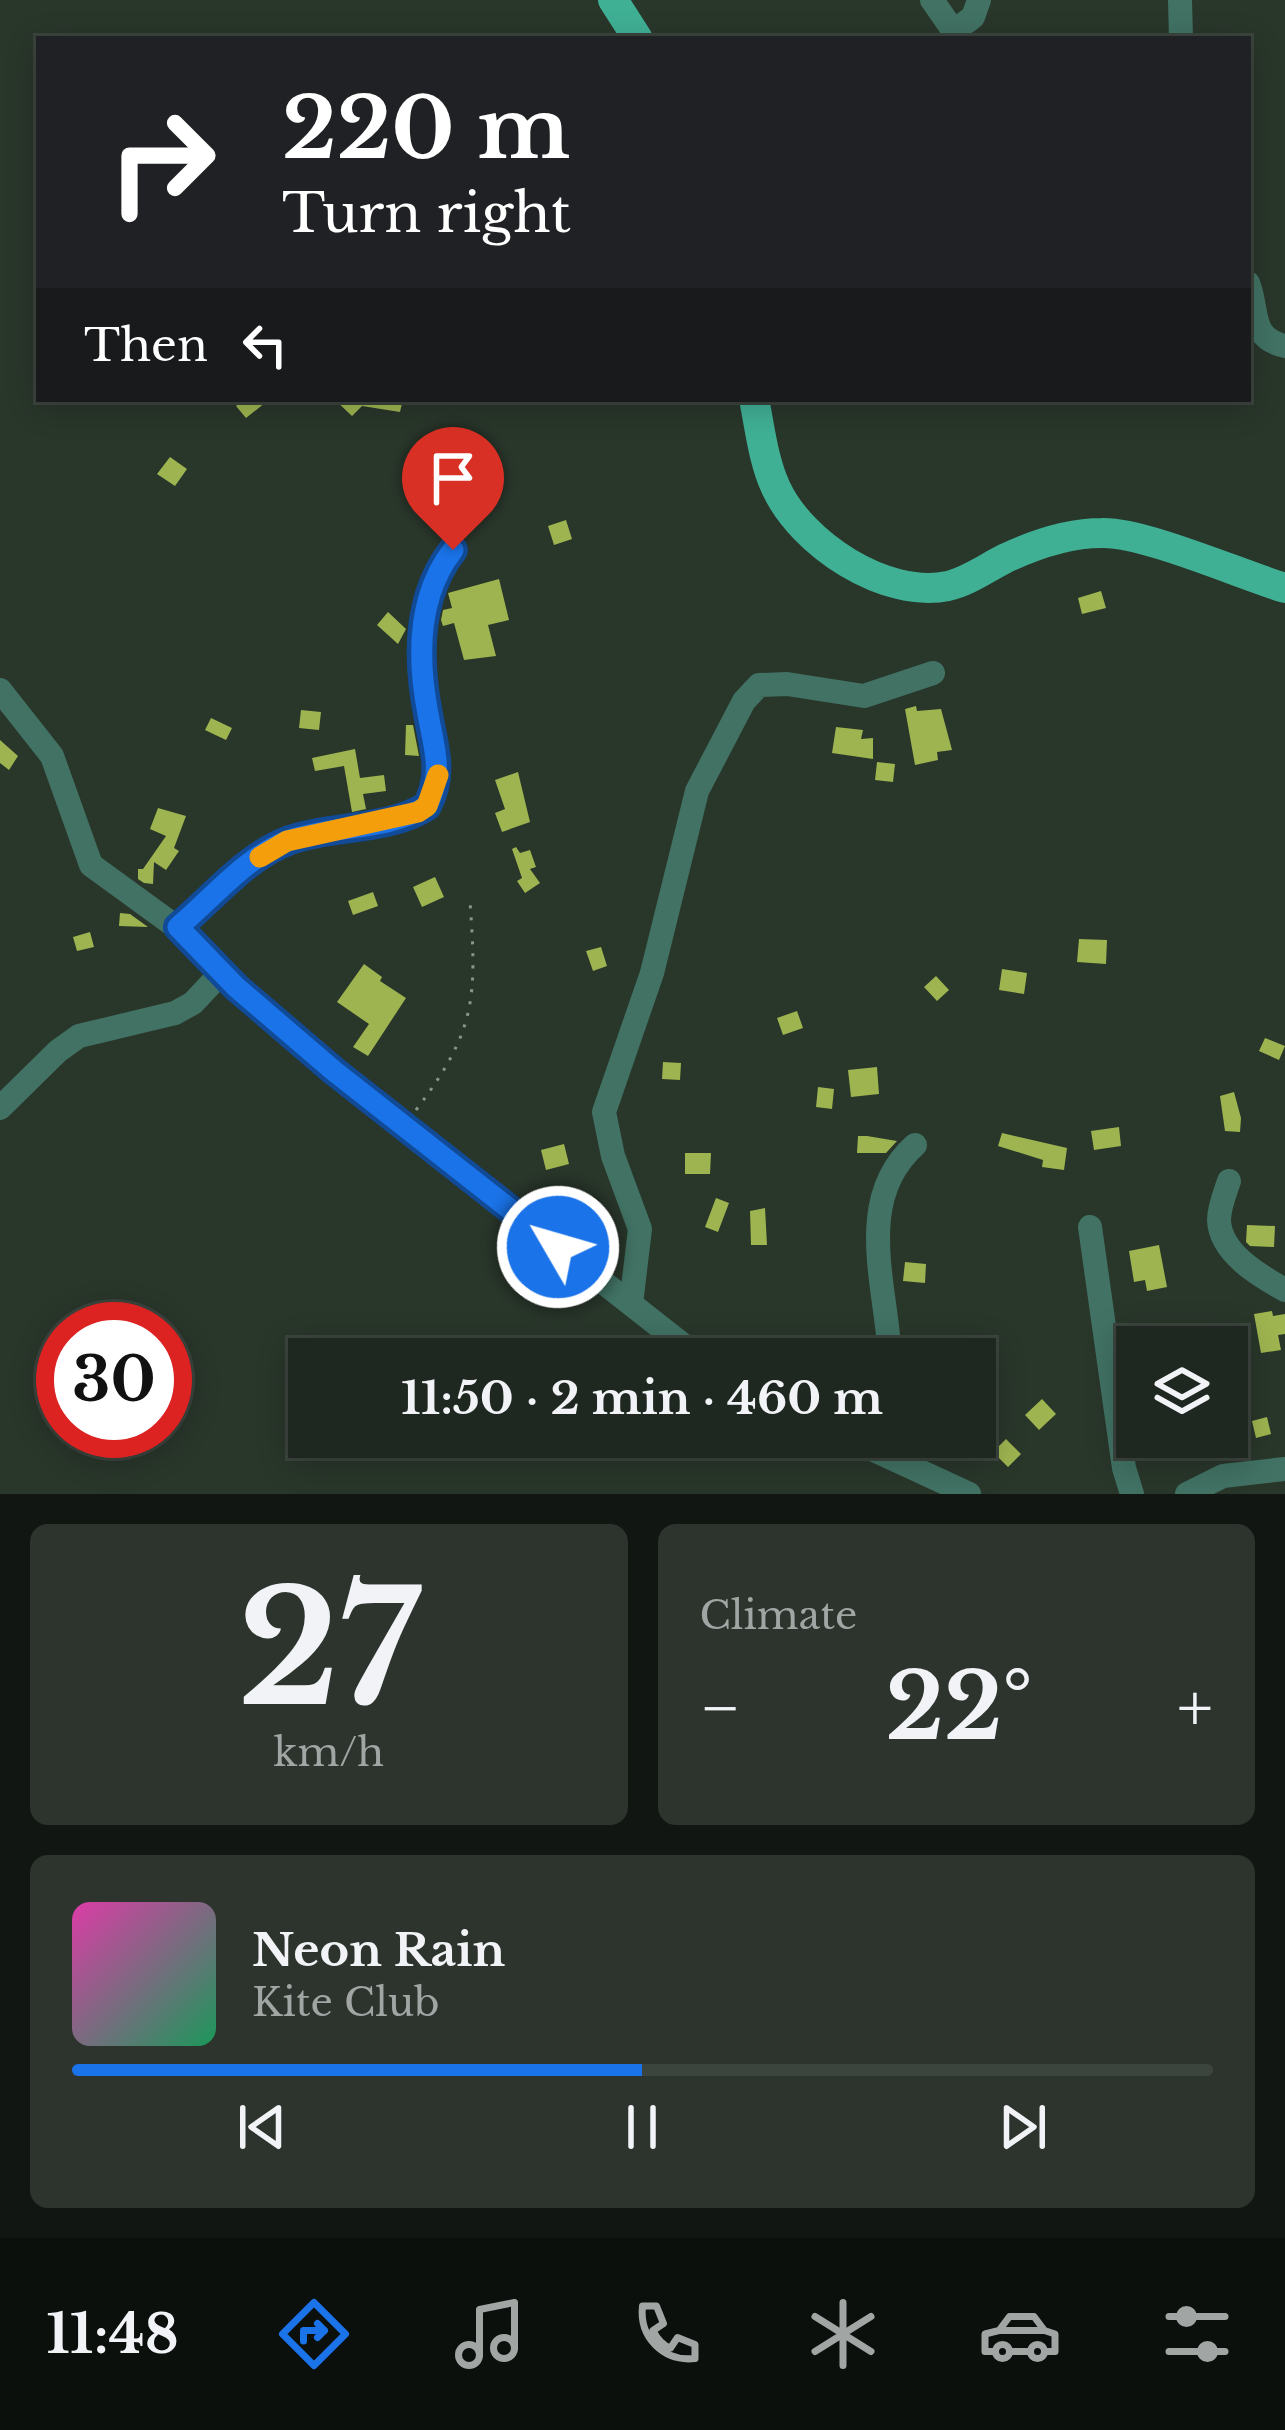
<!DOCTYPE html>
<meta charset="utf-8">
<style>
:root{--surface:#1f2820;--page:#2c342d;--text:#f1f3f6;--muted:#a1a6a5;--line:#3c443e;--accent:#1a73e8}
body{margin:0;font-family:"Libre Baskerville",serif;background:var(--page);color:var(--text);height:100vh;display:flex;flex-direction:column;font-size:45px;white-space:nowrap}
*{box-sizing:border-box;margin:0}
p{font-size:39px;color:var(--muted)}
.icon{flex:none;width:66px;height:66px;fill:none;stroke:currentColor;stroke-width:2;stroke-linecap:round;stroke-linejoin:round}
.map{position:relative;height:1494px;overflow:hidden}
.panel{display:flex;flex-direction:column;gap:30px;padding:30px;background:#111612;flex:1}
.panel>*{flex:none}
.banner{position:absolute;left:36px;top:36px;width:1215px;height:366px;border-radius:0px;box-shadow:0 6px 30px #0003,0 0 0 3px var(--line);background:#202124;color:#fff;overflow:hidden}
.fabs{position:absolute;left:1116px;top:1326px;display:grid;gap:24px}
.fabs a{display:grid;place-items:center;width:132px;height:132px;border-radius:0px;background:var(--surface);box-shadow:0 6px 30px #0003,0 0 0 3px var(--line);font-size:60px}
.speed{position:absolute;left:36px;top:1302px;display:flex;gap:24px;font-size:60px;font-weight:700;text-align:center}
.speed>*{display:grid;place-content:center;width:156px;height:156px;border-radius:50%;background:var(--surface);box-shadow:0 6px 30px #0003,0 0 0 3px var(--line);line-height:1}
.speed .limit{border:18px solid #d22;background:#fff;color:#111}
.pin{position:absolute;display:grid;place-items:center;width:102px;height:102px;color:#fff;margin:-123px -51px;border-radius:50% 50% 50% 0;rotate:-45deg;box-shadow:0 0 12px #0007}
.pin .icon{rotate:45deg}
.me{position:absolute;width:132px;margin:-66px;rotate:308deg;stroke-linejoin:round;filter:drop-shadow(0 0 9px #0008)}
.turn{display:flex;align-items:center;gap:42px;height:252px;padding:0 48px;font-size:54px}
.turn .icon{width:156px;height:156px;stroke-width:2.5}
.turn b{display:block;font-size:84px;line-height:102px}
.then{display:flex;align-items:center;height:114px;padding:0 48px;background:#0003;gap:24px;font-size:45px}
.big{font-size:90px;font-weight:700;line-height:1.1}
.panel .tile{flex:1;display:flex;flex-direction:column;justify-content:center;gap:18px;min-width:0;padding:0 42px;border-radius:18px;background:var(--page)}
.panel .dial{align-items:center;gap:0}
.dial b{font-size:156px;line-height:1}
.song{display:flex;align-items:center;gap:36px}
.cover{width:144px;height:144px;border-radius:18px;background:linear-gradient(135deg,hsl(320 70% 55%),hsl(150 70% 35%))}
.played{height:12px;border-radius:6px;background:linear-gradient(90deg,var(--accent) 50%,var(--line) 50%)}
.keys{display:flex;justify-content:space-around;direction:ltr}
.heat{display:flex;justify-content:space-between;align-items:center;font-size:66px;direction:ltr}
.panel .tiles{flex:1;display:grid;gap:30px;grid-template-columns:1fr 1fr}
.tile:last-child{grid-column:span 2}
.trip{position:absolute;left:288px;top:1338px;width:708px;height:120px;border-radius:0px;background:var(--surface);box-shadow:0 6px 30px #0003,0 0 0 3px var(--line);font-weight:700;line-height:120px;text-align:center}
.menu{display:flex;height:192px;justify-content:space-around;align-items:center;background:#0c100d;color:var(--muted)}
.menu .icon{width:84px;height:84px}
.menu .selected{color:var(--accent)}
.menu b{font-size:54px;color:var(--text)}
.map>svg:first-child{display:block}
</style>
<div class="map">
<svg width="1285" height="1494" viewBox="0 0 1285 1494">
<rect width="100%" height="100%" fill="#29362a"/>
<path fill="#9eb450" d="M245 399H270L246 418 236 406Z
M334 399H403L400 412 362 406 352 416Z
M170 457 187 469 175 486 157 474Z
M566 520 572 539 554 545 548 526Z
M499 579 509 620 488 625 496 656 464 660 454 623 443 626 441 620 443 610 452 608 448 593Z
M1101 591 1106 608 1082 614 1078 598Z
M388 612 406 629 398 644 377 625Z
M916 706 917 711 941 709 952 750 937 752 938 760 915 765 905 709Z
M301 710 321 712 319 730 299 728Z
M211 718 232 728 226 740 205 730Z
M406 725H413L419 756 405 755Z
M836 727 863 730 861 739 873 738V759L832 753Z
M0 740 18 756 9 770 0 763Z
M355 749 360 778 384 775 386 791 363 794 366 809 352 812 344 766 315 771 312 758Z
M877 762 895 764 893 782 875 780Z
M518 772 530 822 502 832 495 813 505 809 495 780Z
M158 808 186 816 174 848 179 851 166 870 154 862 153 884 144 883 138 879V869H143L166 836 150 829Z
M516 847 520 853 530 850 536 867 530 869 540 883 525 893 517 881 522 878 512 849Z
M435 877 444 897 422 907 413 887Z
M373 892 378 906 353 915 348 901Z
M120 913 130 914 148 927 119 926Z
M90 932 94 947 77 951 73 937Z
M1079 939 1107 940 1106 964 1077 962Z
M601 947 607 966 593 971 586 951Z
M364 964 382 977 380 981 406 998 368 1056 353 1047 369 1024 337 1002Z
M1002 969 1027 973 1024 994 999 990Z
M936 976 949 990 937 1001 924 987Z
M797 1011 803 1028 783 1035 777 1018Z
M1265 1038 1285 1046 1279 1060 1259 1051Z
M663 1062 681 1063 680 1080 662 1079Z
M877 1067 879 1094 851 1097 848 1070Z
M818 1087 834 1089 832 1109 816 1107Z
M1234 1092 1241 1118 1240 1132 1225 1131 1220 1096Z
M1119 1127 1121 1146 1094 1150 1091 1131Z
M1002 1133 1067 1148 1064 1170 1042 1167 1043 1160 998 1146Z
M858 1136H867L897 1141 886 1153H857Z
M564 1144 569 1164 546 1170 541 1150Z
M685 1153H711L710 1174H685Z
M716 1198 729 1203 718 1232 705 1227Z
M765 1208 767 1245H751L750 1211Z
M1247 1225 1275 1226 1274 1247 1250 1246 1246 1242Z
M1159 1245 1167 1287 1147 1291 1145 1280 1134 1282 1129 1251Z
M905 1262 926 1264 925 1283 903 1281Z
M1272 1311 1273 1316 1285 1314V1334L1278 1335 1281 1350 1261 1353 1254 1314Z
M1137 1349V1376H1128L1124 1350Z
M1042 1399 1056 1414 1039 1430 1025 1415Z
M1267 1417 1271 1434 1256 1438 1252 1421Z
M1006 1439 1021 1454 1008 1467 993 1452Z"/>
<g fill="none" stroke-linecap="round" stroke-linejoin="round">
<path stroke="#89948a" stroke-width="3" stroke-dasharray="3 9" stroke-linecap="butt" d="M416 1110C476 1031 477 998 470 902"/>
<path stroke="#417264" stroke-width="24" d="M932 0 959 39
M1180 0 1181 39
M954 31 973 17 979 0
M1248 283C1259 311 1249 338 1285 346
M0 690 52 756 91 865 190 937 236 987 334 1071 701 1359
M178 927C213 898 246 856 290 841 333 825 388 832 427 806 444 773 435 748 428 714 417 657 417 597 453 550
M0 1108 58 1051 79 1036 175 1013 193 1003 221 973
M1229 1181C1225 1193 1219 1207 1219 1220 1220 1253 1260 1276 1285 1290
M1090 1227 1124 1468 1132 1494
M631 1304 640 1229 613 1156 604 1112 652 973 697 791 744 701 759 685 787 684 864 696 933 673
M890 1359C887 1287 853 1200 915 1145
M846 1437 969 1494
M1187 1494 1223 1476 1285 1469"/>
<path stroke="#40b095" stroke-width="30" d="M613 0 638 39
M754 399C760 428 763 460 776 488 802 544 885 599 948 586 969 581 986 568 1006 558 1036 544 1068 533 1102 533 1144 532 1239 574 1285 588"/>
</g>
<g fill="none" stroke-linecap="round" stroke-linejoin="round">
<g stroke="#114b97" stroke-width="30">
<path id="route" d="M453 550C417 596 417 657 428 714 434 748 444 773 427 806 388 831 333 825 290 840 246 856 213 898 178 927L236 987 334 1071 558 1247"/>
</g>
<use href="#route" stroke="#1a73e8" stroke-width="21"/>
<path stroke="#f59e0b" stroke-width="21" d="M260 857 287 841 418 812 427 806 438 775"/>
</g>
</svg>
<div class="fabs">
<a><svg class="icon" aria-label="layers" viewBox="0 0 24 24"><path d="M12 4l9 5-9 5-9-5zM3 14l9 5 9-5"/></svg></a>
</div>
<div class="speed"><div class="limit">30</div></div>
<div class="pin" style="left:453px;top:550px;background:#d93025"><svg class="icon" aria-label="arrive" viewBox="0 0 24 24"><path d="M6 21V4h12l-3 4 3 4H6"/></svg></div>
<svg class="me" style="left:558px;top:1247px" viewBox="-20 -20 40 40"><circle r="17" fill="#1a73e8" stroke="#fff" stroke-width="3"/><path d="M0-11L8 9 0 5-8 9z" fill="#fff"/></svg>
<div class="trip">11:50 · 2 min · 460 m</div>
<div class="banner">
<div class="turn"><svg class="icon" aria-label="right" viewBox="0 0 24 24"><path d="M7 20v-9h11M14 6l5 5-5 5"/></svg><div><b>220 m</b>Turn right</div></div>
<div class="then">Then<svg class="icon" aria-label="left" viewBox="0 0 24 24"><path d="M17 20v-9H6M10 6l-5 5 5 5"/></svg></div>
</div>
</div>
<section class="panel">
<div class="tiles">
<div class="tile dial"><b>27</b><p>km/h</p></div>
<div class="tile"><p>Climate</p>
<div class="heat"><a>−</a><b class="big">22°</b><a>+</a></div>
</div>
<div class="tile">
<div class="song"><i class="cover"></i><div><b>Neon Rain</b><p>Kite Club</p></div></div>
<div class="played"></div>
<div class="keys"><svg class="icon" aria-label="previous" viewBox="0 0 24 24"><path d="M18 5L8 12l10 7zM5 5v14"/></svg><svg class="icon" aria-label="pause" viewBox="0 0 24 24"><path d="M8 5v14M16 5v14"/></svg><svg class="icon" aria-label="next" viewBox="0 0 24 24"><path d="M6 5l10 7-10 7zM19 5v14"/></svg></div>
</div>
</div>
</section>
<nav class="menu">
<b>11:48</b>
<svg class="icon selected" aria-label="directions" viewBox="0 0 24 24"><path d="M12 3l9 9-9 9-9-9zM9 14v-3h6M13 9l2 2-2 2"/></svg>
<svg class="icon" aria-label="music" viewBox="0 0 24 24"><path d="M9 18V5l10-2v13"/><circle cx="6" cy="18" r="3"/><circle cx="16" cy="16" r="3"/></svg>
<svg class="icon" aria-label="phone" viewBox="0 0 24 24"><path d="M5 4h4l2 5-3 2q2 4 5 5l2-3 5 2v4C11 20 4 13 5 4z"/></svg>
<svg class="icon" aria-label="climate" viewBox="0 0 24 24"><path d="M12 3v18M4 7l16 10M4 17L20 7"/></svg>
<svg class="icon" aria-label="car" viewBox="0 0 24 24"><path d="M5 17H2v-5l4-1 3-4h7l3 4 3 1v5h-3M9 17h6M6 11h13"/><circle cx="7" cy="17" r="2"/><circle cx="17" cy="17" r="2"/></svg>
<svg class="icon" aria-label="filters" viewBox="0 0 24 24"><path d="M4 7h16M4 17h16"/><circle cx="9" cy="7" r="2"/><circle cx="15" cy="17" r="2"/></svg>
</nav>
